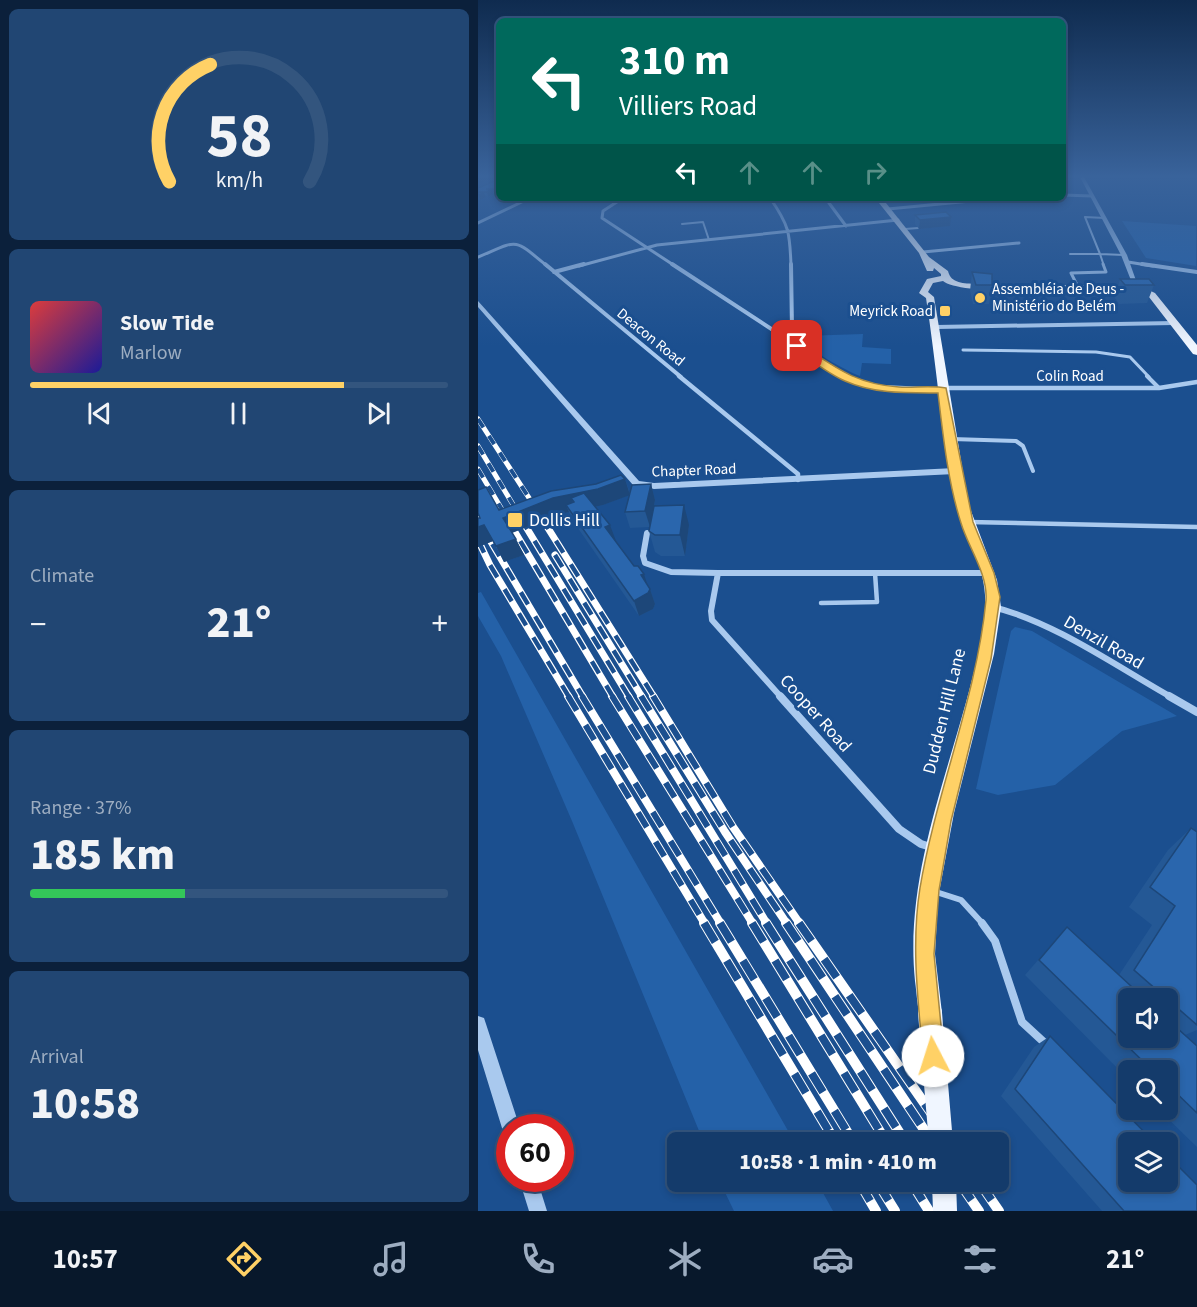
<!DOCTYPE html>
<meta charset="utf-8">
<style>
:root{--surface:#143b6b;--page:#214673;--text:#f1f3f6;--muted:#9dadc1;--line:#33557e;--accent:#ffd166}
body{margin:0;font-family:"Source Sans 3",sans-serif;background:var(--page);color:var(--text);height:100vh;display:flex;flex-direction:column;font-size:22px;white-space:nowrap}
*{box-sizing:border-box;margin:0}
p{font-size:20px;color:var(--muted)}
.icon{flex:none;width:33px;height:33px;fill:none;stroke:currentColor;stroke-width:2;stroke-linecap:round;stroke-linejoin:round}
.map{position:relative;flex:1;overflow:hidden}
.panel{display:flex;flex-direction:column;gap:9px;padding:9px;background:#0b203b;width:478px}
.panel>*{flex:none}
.top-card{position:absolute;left:18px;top:18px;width:570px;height:183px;border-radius:9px;box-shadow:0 3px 9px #0003,0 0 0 2px var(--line);background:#00695c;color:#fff;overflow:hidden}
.buttons{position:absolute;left:640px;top:988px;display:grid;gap:12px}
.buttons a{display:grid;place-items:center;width:60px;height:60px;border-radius:9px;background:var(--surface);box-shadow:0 3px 9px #0003,0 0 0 2px var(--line);font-size:30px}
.speed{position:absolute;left:18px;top:1114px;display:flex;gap:12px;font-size:30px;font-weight:700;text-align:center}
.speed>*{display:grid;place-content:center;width:78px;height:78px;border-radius:50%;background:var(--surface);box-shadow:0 3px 9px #0003,0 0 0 2px var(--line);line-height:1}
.speed .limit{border:9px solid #d22;background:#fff;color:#111}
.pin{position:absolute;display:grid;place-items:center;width:51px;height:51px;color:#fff;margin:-26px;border-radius:12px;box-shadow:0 3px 9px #0006}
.me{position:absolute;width:66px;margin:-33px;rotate:355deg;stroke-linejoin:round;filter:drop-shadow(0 0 4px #0008)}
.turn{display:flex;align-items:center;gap:21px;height:126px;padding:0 24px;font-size:27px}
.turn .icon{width:78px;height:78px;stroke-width:2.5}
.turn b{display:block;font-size:42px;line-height:51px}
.lanes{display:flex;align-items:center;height:57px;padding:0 24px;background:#0003;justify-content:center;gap:30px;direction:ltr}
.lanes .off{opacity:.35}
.big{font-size:45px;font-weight:800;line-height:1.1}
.panel .tile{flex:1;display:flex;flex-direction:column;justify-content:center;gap:9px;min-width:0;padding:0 21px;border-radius:9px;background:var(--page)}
.panel .dial{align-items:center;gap:0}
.dial svg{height:156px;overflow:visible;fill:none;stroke:var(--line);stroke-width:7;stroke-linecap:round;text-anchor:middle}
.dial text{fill:var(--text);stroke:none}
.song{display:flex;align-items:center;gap:18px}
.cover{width:72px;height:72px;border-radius:9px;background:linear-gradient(135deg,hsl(0 70% 55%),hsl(240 70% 35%))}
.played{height:6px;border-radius:3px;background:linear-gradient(90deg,var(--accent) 75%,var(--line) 75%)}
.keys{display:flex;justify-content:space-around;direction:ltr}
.heat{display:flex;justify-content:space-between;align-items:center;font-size:33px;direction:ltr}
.charge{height:9px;border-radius:4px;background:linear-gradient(90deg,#34c759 37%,var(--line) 0)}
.trip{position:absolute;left:189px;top:1132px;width:342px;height:60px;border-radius:9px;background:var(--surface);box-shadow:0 3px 9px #0003,0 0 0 2px var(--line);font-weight:800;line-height:60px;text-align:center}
.dock{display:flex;height:96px;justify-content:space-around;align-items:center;background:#08182b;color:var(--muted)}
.dock .icon{width:42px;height:42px}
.dock .current{color:var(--accent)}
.dock b{font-size:27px;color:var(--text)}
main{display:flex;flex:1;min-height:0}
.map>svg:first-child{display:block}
</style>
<main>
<section class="panel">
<div class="tile dial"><svg viewBox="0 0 100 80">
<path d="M14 69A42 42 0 1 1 86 69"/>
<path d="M14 69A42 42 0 0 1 35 9" stroke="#ffd166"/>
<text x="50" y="56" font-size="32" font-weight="700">58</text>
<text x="50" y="72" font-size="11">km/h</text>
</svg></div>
<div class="tile">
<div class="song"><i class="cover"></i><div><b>Slow Tide</b><p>Marlow</p></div></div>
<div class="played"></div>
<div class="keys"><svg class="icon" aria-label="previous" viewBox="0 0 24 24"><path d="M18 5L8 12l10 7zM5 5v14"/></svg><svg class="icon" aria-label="pause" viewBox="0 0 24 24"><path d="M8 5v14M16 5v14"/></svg><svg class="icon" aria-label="next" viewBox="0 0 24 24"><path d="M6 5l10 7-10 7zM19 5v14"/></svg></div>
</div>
<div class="tile"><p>Climate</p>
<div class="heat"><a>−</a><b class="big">21°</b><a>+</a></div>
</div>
<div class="tile"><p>Range · 37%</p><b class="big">185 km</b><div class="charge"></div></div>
<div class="tile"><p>Arrival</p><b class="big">10:58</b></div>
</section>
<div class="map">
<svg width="719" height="1211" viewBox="0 0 719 1211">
<rect width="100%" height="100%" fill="#1b4f8f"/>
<path fill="#2461a8" d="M644 221 718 226V266L668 258Z
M385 334 384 347 413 349V364L384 363 382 376C369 371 328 350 324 336Z
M3 592 317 1143H226L94 821 23 656 0 616V593Z
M537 627 554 631 699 716 644 731 577 785 520 795 498 789 533 631Z
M242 1182H339L355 1211H256Z"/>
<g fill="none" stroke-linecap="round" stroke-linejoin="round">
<path stroke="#a9c9ee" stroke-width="2" d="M204 224 225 222 231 240
M427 229 440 228
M592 254H622L607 217 627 218
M626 266 622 254 646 255"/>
<path stroke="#a9c9ee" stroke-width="3" d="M601 289 593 273 628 272 625 264
M485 350 618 352 652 357 671 377"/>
<path stroke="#a9c9ee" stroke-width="4" d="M669 376 681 388
M474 439 538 441 545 446 555 471"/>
<path stroke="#a9c9ee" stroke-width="4.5" d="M491 522 719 527
M343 603 399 602 397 573"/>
<path stroke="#a9c9ee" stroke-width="6" d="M455 891 483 900 505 924"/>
<path stroke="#a9c9ee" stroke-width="8" d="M504 923 517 941 544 1022 569 1045"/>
<path stroke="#a9c9ee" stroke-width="3" d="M585 195 614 196
M145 198 125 211 124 218 197 266
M292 198C311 225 312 233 313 266
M351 203 368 226
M410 209 524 198
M0 223 52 198
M445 252 541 243
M0 257C41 240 34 237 69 266
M650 262 675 266
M101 266 179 245 420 220"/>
<path stroke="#a9c9ee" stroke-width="4" d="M67 264 203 377
M194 264 367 377
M664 264 719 272
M76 272 106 264
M458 327 696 323
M304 337 314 330 313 264"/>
<path stroke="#a9c9ee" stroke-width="4.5" d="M201 376 320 474V480
M364 376 400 387 465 390
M465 388H681L719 382"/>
<path stroke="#a9c9ee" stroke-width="6" d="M169 533 165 556 167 563 193 572 240 573
M515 607C576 622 638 666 693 697
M303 697 234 620 233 611 240 573H509"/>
<path stroke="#a9c9ee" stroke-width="8" d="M302 696 421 829 443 844 453 847
M691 696 719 712"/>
<path fill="#a9c9ee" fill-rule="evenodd" d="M602 177H606L649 255 661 289 656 288 643 255Z
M0 301 161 481 176 483 477 468 481 471 477 474 176 489 155 485 0 307Z
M0 1016 6 1018 8 1024 42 1128H32V1136L27 1134 24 1128 0 1050Z
M41 1179H59L69 1211H51Z"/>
<path fill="#f0f6ff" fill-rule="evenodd" d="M397 198H404L451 257 470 271C473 284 486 283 498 284L662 286 677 293 719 345V355L715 354 671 297 658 291C626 291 484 297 465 281L455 283 450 292 456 297 490 503 519 580 523 607 516 654 476 813 460 898 457 954 464 1013 460 1021 452 1025 444 1021C439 1009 439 995 437 981 425 864 481 753 503 640 506 625 508 610 507 595 505 559 482 527 475 491 463 427 458 362 448 298L441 293 449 279 463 276V274L456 268 455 271H449L441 253Z"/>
<g stroke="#fff" stroke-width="5">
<path id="rail-far3" d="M0 419 64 518
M0 446 43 518
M0 469 29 518"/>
</g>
<g stroke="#fff" stroke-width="7">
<path id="rail-far2" d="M28 517 135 697
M42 517 151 697
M63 517 176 697
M0 520 105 697
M0 540 12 565 91 697
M77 555 164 697"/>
</g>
<g stroke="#fff" stroke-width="8">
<path id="rail-far1" d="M90 696 227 924
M104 696 243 924
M134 696 275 924
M150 696 289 924
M163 696 247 832 309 924
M175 696 255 827 322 924"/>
</g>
<g stroke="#fff" stroke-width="10">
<path id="rail" d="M226 923 358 1143
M242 923 376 1143
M274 923 409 1143
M288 923 428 1143
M308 923 455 1143
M321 923 474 1143
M381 1182 398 1211
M399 1182 417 1211
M433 1182 451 1211
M453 1182 471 1211
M481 1182 501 1211
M501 1182 521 1211"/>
</g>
<use href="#rail-far3" stroke="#1b4f8f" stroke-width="4" stroke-dasharray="10" stroke-linecap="butt"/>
<use href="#rail-far2" stroke="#1b4f8f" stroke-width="4.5" stroke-dasharray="14" stroke-linecap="butt"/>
<use href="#rail-far1" stroke="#1b4f8f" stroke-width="6" stroke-dasharray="17" stroke-linecap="butt"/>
<use href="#rail" stroke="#1b4f8f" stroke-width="8" stroke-dasharray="22" stroke-linecap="butt"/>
<path stroke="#f0f6ff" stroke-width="24" d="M452 1013 463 1143
M466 1182 467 1211"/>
</g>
<path fill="#245895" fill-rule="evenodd" d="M21 179 17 193H15V194L8 196V197L2 200 0 199V188Z
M437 215 472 226 441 229 437 224Z
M494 272 514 285 511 304H495L492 291Z
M642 279 676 285 669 303 641 304 637 298Z
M147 479 152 493 173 484 177 500 176 506 211 525 207 556H183L177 552 171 531 172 527 152 528 147 512 151 495 125 505 117 507 137 541 172 589 177 604 175 609 161 616 95 521 91 512 82 514 34 533 46 555 26 562 15 541 0 547V518L21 510Z
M713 828 719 832V1030L707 1035 719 1046V1147L681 1110H690V1071H651V1080L547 975 589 927 641 975 674 925 651 907 690 850ZM651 999H690V1038Z
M572 1036 719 1211H624L523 1096 556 1047Z"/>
<path fill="#1d4779" d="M6 177H16L0 184V179Z
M21 186V191L17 193 16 189Z
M14 189 15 194 10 196 8 192Z
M6 193 8 197 2 200 1 195Z
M473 217 472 226 441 229 442 220Z
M147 479 152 495 125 505 99 511 93 498 98 511 88 505 91 512 82 514 33 533 25 518 75 498Z
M173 484 177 500 172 527 167 511Z
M206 505 211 525 207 556 202 535Z
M6 525 15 541 0 547V527Z
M132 525 138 541 133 543 127 527Z
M38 539 46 555 26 562 18 546Z
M166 574 171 590 163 575Z
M172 589 177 604 175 609 161 616 156 601Z"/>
<path fill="#2a66ad" stroke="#1d4779" stroke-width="1.5" d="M21 179V186L16 189H8H14L8 192H0L6 193 0 195V188Z
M468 212 473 217 442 220 437 215Z
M494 272 514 274V285H498Z
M642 279H671L676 285H647Z
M143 475 147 479 120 489 75 498 25 518 38 539 18 546 6 525 0 527V518H2L0 513V490L8 487 21 510 73 491 118 484Z
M173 484 167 511 147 512 154 485Z
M106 493 132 525 127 527 156 566H160L166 574 163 575 172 589 170 593 156 601 88 505 96 502 93 498Z
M206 505 202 535H177L171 531 176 506Z
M713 828 719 832V1025L656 970 697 906 672 887Z
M589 927 667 999H651V1038H690V1020L719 1046V1113L690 1085V1071H675L561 960Z
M572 1036 677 1143H651V1182H690V1156L719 1185V1211H646L537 1089Z"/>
<linearGradient id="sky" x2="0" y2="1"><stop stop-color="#0f2b4f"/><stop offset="0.51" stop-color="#39639b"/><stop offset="1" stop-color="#39639b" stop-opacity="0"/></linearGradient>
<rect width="719" height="346" fill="url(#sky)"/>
<path fill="#ffd166" stroke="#a68842" stroke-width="1.5" d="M315 344H322C357 367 377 384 421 387 436 388 453 385 468 388L495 522 516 573 522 597 513 659 473 821 461 890 456 954 466 1056 463 1064 455 1067 448 1064 445 1056C440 1000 433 944 442 888 458 792 499 696 508 600 510 574 490 547 483 523 470 483 465 435 460 393 429 393 396 394 367 381 349 373 332 359 315 348Z"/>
<g fill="#ffd166" stroke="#1b4f8f" stroke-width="2">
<circle cx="502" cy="298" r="6"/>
<rect x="461" y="305" width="12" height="12" rx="3"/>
<rect x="29" y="512" width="16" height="16" rx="3"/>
</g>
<g text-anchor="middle" stroke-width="6" stroke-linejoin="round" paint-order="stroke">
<g font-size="15" fill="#fff" stroke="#1b4f8f" text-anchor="start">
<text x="514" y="294">Assembléia de Deus -<tspan x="514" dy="17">Ministério do Belém</tspan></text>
<text x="455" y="316" text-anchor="end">Meyrick Road</text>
</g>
<g font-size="15" fill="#fff" stroke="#1b4f8f">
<text transform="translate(173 337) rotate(39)" y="5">Deacon Road</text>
<text x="592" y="381">Colin Road</text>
<text transform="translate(216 470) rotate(-2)" y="5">Chapter Road</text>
</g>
<g font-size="18" fill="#fff" stroke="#1b4f8f" text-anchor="start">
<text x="51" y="526">Dollis Hill</text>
</g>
<g font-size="18" fill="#fff" stroke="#1b4f8f">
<text transform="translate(626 642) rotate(30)" y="6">Denzil Road</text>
<text transform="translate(466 711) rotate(-76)" y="6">Dudden Hill Lane</text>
<text transform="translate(338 713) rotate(48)" y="6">Cooper Road</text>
</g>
</g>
</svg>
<div class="buttons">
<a><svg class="icon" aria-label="sound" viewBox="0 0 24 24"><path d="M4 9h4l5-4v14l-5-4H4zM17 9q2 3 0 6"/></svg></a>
<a><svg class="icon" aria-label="search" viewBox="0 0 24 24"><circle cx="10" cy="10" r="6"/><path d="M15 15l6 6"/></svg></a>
<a><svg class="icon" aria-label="layers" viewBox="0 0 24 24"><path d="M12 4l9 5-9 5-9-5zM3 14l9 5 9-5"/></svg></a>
</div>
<div class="speed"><div class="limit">60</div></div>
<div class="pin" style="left:319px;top:346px;background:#d93025"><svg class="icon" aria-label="arrive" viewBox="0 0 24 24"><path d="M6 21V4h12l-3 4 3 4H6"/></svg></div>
<svg class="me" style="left:455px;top:1056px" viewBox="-20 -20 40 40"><circle r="19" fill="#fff"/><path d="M0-13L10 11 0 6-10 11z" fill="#ffd166"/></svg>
<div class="trip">10:58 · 1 min · 410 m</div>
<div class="top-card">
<div class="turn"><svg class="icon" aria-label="left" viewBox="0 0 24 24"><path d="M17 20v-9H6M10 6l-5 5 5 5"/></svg><div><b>310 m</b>Villiers Road</div></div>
<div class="lanes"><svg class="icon" aria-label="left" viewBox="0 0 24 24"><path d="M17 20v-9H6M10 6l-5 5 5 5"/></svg><svg class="icon off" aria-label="ahead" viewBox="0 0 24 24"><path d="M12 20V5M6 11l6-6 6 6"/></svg><svg class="icon off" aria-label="ahead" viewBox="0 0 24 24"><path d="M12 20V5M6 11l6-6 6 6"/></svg><svg class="icon off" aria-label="right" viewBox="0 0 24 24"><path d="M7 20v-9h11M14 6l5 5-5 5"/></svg></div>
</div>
</div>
</main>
<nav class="dock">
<b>10:57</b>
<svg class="icon current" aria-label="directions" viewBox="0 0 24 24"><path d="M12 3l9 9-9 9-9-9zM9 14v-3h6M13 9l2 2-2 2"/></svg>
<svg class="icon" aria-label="music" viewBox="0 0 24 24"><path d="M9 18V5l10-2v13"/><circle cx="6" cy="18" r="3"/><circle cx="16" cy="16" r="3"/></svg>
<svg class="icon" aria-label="phone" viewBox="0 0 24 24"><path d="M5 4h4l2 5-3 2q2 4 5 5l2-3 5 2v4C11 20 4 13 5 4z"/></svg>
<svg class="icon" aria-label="climate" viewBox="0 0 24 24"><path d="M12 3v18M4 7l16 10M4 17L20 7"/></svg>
<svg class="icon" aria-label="car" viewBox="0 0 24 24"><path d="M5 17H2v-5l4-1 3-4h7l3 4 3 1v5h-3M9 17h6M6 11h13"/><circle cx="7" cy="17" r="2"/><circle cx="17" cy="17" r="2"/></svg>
<svg class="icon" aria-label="filters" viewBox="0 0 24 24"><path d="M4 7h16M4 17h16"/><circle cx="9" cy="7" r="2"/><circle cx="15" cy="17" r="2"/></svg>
<b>21°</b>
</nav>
